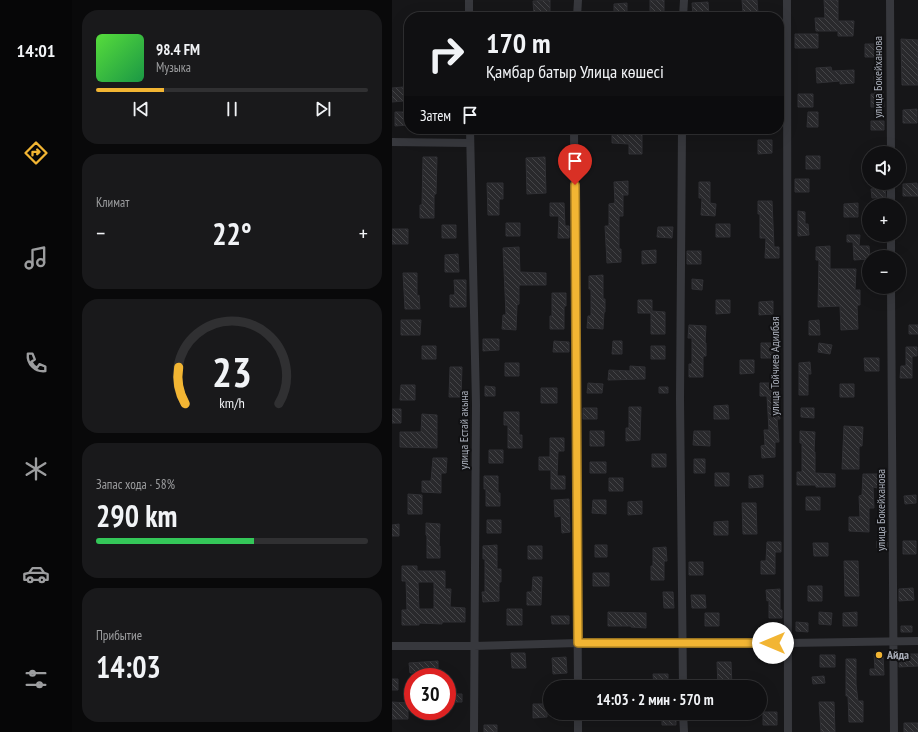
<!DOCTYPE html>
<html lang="ru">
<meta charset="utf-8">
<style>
:root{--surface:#101012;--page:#19191b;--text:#f1f3f6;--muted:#9c9d9f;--line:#303032;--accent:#f2b533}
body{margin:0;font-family:"PT Sans Narrow",sans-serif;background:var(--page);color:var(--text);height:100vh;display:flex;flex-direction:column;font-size:15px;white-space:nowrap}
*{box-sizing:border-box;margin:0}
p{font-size:13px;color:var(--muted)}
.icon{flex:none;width:22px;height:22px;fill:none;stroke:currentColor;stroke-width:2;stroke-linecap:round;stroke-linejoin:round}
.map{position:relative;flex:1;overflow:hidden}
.side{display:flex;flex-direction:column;gap:10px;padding:10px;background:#09090a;width:320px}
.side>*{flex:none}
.guide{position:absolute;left:12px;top:12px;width:380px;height:122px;border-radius:16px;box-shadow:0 4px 16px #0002,0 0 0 1px var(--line);background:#101012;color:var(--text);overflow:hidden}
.tools{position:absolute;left:470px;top:146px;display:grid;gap:8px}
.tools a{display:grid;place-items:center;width:44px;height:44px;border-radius:50%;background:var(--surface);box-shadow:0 4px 16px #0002,0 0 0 1px var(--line);font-size:20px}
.speed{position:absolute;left:12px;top:668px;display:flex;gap:8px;font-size:20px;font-weight:700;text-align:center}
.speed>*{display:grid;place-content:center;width:52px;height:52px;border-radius:50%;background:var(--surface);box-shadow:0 4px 16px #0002,0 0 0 1px var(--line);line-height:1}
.speed .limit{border:6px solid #d22;background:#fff;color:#111}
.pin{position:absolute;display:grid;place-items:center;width:34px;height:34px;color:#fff;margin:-41px -17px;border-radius:50% 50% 50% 0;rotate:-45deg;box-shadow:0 0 4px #0007}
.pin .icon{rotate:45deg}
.me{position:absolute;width:44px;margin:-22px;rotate:270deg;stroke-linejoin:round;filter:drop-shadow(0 0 3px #0008)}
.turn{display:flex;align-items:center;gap:14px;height:84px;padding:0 16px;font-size:18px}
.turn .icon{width:52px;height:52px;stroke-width:2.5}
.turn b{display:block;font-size:28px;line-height:34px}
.then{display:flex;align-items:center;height:38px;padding:0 16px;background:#0003;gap:8px;font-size:15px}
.big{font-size:30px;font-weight:600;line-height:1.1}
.side .widget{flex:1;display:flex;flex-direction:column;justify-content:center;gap:6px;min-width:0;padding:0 14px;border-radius:16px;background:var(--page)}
.side .dial{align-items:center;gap:0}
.dial svg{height:104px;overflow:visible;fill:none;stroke:var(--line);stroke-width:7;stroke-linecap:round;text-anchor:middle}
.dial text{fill:var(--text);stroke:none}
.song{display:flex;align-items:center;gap:12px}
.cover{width:48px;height:48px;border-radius:6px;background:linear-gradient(135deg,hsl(110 70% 55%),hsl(140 70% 35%))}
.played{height:4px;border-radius:2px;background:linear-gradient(90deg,var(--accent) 25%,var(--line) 25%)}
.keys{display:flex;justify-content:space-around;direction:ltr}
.heat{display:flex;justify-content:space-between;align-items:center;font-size:22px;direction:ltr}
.charge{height:6px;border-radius:3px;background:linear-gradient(90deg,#34c759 58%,var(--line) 0)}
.trip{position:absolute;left:151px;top:680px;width:224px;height:40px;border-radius:20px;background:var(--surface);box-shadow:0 4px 16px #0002,0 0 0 1px var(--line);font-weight:600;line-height:40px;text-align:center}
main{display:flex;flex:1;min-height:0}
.tab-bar{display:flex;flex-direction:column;width:72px;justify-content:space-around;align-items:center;background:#060607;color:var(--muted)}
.tab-bar .icon{width:28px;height:28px}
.tab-bar .current{color:var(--accent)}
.tab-bar b{font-size:18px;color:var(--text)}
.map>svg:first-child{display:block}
</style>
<main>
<nav class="tab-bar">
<b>14:01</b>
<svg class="icon current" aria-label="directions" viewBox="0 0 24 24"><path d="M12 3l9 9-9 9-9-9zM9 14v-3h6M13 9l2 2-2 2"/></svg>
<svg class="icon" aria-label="music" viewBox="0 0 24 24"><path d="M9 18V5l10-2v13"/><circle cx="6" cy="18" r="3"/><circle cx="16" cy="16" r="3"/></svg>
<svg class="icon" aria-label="phone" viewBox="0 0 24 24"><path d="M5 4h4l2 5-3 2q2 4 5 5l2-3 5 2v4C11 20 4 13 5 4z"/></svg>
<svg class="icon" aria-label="climate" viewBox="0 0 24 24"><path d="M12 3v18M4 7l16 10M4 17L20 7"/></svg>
<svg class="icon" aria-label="car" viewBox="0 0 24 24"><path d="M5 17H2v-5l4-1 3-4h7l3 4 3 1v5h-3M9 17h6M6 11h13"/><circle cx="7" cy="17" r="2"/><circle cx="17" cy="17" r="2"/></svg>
<svg class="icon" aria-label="filters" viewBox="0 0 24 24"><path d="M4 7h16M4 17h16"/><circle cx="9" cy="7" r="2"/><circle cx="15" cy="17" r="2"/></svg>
</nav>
<section class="side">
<div class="widget">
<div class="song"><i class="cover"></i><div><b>98.4 FM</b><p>Музыка</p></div></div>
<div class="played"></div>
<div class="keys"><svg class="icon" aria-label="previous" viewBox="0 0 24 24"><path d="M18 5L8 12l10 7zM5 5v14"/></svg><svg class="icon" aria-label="pause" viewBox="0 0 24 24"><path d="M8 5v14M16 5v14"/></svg><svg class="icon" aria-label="next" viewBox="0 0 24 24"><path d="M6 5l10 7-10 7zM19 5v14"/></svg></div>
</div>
<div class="widget"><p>Климат</p>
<div class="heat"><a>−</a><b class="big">22°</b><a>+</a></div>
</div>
<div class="widget dial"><svg viewBox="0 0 100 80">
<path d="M14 69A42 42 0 1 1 86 69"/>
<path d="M14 69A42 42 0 0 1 9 41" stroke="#f2b533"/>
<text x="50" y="56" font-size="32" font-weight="700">23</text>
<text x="50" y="72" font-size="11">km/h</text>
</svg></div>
<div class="widget"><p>Запас хода · 58%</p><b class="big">290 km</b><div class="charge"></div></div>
<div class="widget"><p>Прибытие</p><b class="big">14:03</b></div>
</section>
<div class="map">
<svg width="526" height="732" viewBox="0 0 526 732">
<defs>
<pattern id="building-back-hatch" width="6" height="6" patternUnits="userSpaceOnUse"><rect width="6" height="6" fill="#29292c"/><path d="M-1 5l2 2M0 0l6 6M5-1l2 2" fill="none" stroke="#454548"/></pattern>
</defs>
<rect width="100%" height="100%" fill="#161618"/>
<path fill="url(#building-back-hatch)" stroke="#303034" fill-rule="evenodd" d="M158 0V17H142L141 1Z
M258 0H272V12H258Z
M350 0H365L366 13H351Z
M432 0H446V21H462L461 36H446V31H424L423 18H433Z
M316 2 317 16 301 17 300 3Z
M235 3V14L222 15V4Z
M403 34H426V48H403Z
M509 39 526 40V85H510Z
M473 44H487V57H473Z
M439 67 440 71 462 70V83L448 84V81L425 83 424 68Z
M482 76H490L492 107H479V94H483Z
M11 87 12 101 0 102V88Z
M406 94H421V107H406Z
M525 109V123H511V110Z
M3 112H17V125L3 126Z
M416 112H426V127H415Z
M479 121H492V130H479Z
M220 134 237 135V134H250V154H237V144L220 143Z
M366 140H380V153L366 154Z
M414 156H428V169H414Z
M31 157H45L44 194H42V218H28V205H30Z
M153 157 154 193 135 194 134 158Z
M403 179H417V192H403Z
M236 181V195H231V216H227V249H229V262L215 263 213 226H217V204L223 203 222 182Z
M307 182H318V203L324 204 323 216 309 215 310 198H307Z
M95 183H111V199H107V215H96Z
M525 183 526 196H511V184Z
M493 187 494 197 480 198 479 189Z
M366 201H380L382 247H387V258H373L374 238H368V214H366Z
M158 203H172L173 226H177V238H166L167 216H158Z
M466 203V217H452V204Z
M406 211 413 212V224H416L417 235 406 236Z
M114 223H128V236H114Z
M324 224H338V237H324Z
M50 225H64V238H50Z
M266 227H281L280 238 265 237Z
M0 229H16V244H0Z
M455 235H468L467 246H477L478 257H477V259L462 260 461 242H455Z
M438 246V269H464L463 290H468V305H465L466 329 449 330 448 306 426 307 427 260H424V247Z
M127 247 128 272 154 273V285H127V304L125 305 124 330 110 329 111 315H114L111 248Z
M264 250V263L250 264V251Z
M295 251H309V264H295Z
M66 254 67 272H53V255Z
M11 273H25V296L27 295 28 309H13Z
M211 275V299H213V312H212L211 329 195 328 196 316H199V289H197V276Z
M300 279 311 280 310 290 300 289Z
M62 280H74V307H58V295H63Z
M160 293H174V306H172V329H158V316H160Z
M246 300H260V311L273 312V334H259V313H246Z
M324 300H338V313L324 314Z
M381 301V314L367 315V302Z
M9 320H29L28 335H9Z
M427 320 428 335H417V321Z
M297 325 314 326 313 343H314V356H311V377H297V364H300V338H296Z
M517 325H526V334H517Z
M91 339H107V350L91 351Z
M162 341 177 342V352H161Z
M221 341H230V354H220Z
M369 343H382V358H369Z
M427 343 440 345 438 354 426 352Z
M30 346H44V359H30Z
M259 346H273V359H259Z
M514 347H525V356H520V378H508L509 366H514Z
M472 358H487V371H473Z
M348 360H362V373L348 374Z
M418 362 419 374H416V395H407V363Z
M113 363H127V376H113Z
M238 366 253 367V379L216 380 217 370 238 371Z
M58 367H70L69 397H57Z
M196 383 211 384 210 393H195Z
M368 383H382V406H387L388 419H385L387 442H383V457L370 458 369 446 373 445 372 430H377L375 396H368Z
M448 384H462V397H448Z
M9 385H23V400H8Z
M93 386 103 387V396H93Z
M267 387H276V393H267Z
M149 388H165V403H149Z
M336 405 337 419H322V406Z
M237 407H249L248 440 234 441V428H237Z
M191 408H205V419H191Z
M409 408H422V418L409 417Z
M0 409H9V423H0Z
M112 412H127V435H130V448H116V425H112Z
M30 414 45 415V448L8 447V432H29Z
M452 426 471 427 470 446H467V469H450Z
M198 431H212V446H198Z
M302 431H318V446L301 445Z
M408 431 423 432 422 452H423V473L443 474V487H424V485H405V472H410V443H408Z
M158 438H172V451H166L165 476H173V489H159V470H147V457H158Z
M97 450H111V463H97Z
M260 454H274V467H260Z
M41 458H55L54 473H49V493L30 492V481H39Z
M302 459H313V473H302Z
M198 462H214V473H198Z
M323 473H337V486H323Z
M471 474H487L486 488 481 487 482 508H477V532L457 531V517H468L467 496 470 495Z
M371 475V487L357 488V476Z
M92 476H106V493H108V506H94V489H92Z
M217 478H231V491H217Z
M16 494 30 495V514H16Z
M524 495V503L513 504 512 496Z
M414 497H428V510H414Z
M177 499 178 532 170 533 169 516 163 517 162 500Z
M201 500H214V514L200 513Z
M250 501V514L236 515V502Z
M350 503H364L365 534H351Z
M95 520H109V533H95Z
M336 521V535H322V522Z
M34 523 48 524 47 546H48V558H35V536L34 535Z
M7 524V536H0V525Z
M485 541 495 542V549L485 548Z
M511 541H524V554H511Z
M375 542H389V552H383V574H369V561H374Z
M421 543H436V556H422Z
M105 545V569H109V582H107V601L91 602 90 592H93V559H91V546Z
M203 545H215V557H203Z
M136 546H150V559H136Z
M274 547 275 561H272V580H259V566H261V548Z
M452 561H466L467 596H453Z
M297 562H311V575H297Z
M10 566H25V571H53V589H59L58 607 73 608V622H50V624L27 623V625H10V610H15L14 581H10ZM26 582H42V609H27Z
M201 573H217V586H201Z
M141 577H150L149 605H135V592H140Z
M416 586H430V601H416Z
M521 588 522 600 507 601V589Z
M388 589V610H390V618H377V600L375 601 374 590Z
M271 592H281L282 608H272Z
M299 595H313L314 608H300Z
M115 609H130V625H115Z
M216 612 254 613V628L239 627V626H216Z
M427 612 440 613 439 625 427 624Z
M465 612V626H451V613Z
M313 613H327V626H313Z
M159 616H177V624H160Z
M404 622 416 623V632L404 631Z
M509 626H520V632H509Z
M119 653H133L134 668H120Z
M508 653H514V654H526V666L507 667Z
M482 654H491L492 675H478V669H483Z
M428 655H443V667H428Z
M174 657 175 673 161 674 160 658Z
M454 659H464V684L466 701H471V722H457L456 696H454Z
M46 661V668H30L31 673H18L17 663Z
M325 662H339L340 687H326Z
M261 674H276V687H262Z
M432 676 433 683 421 684 420 677Z
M0 679H6V690H0Z
M55 694H70V702H55Z
M0 702 16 703V719H0Z
M427 702H442L443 732H429Z
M141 704H155V717L141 718Z
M371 712H385V725H371Z
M270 713H284V725H270Z
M512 723H526V732H512Z
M92 725H105V732H92Z"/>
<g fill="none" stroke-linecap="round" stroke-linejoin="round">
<path stroke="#37383d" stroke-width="8" d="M77 0V17
M395 0 396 732
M498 0 499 153
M185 17 186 0
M291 17 292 0
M78 129 84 404 82 732
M182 129 186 687
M290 129 288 399 291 687
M0 142 78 143
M499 183V205
M499 235V257
M499 287 502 732
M0 646H82L186 643H396L526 641
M186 713V732
M291 713 292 732"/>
</g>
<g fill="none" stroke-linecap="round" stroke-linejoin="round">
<g stroke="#9d7621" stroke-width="10">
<path id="route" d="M183 185 186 643H381"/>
</g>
<use href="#route" stroke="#f2b533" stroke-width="7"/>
</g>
<circle fill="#f2b533" stroke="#111113" stroke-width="1.5" cx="487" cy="655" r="4"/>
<g text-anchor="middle" stroke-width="4" stroke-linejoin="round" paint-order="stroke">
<g font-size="12" fill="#a8adb8" stroke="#111113">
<text transform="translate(486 77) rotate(-90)" y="4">улица Бокейханова</text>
<text transform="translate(383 366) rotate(-90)" y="4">улица Тойчиев Адилбая</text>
<text transform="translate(72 430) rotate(-90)" y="4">улица Естай акына</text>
<text transform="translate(489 510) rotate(-90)" y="4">улица Бокейханова</text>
</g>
<g font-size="12" font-weight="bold" fill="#a8adb8" stroke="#111113" text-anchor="start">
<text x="495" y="659">Айда</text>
</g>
</g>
</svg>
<div class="tools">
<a><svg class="icon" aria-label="sound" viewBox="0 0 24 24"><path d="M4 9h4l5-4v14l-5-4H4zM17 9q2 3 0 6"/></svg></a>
<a>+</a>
<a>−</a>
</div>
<div class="speed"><div class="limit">30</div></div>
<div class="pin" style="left:183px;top:185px;background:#d93025"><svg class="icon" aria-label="arrive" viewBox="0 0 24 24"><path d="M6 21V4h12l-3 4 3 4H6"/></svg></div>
<svg class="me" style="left:381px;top:643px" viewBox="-20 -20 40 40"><circle r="19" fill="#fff"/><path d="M0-13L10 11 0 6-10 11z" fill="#f2b533"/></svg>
<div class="trip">14:03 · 2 мин · 570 m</div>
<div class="guide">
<div class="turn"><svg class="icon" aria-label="right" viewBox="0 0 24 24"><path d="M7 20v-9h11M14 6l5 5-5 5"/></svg><div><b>170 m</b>Қамбар батыр Улица көшесі</div></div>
<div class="then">Затем<svg class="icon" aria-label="arrive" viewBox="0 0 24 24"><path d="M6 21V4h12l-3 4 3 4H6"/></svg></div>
</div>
</div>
</main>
